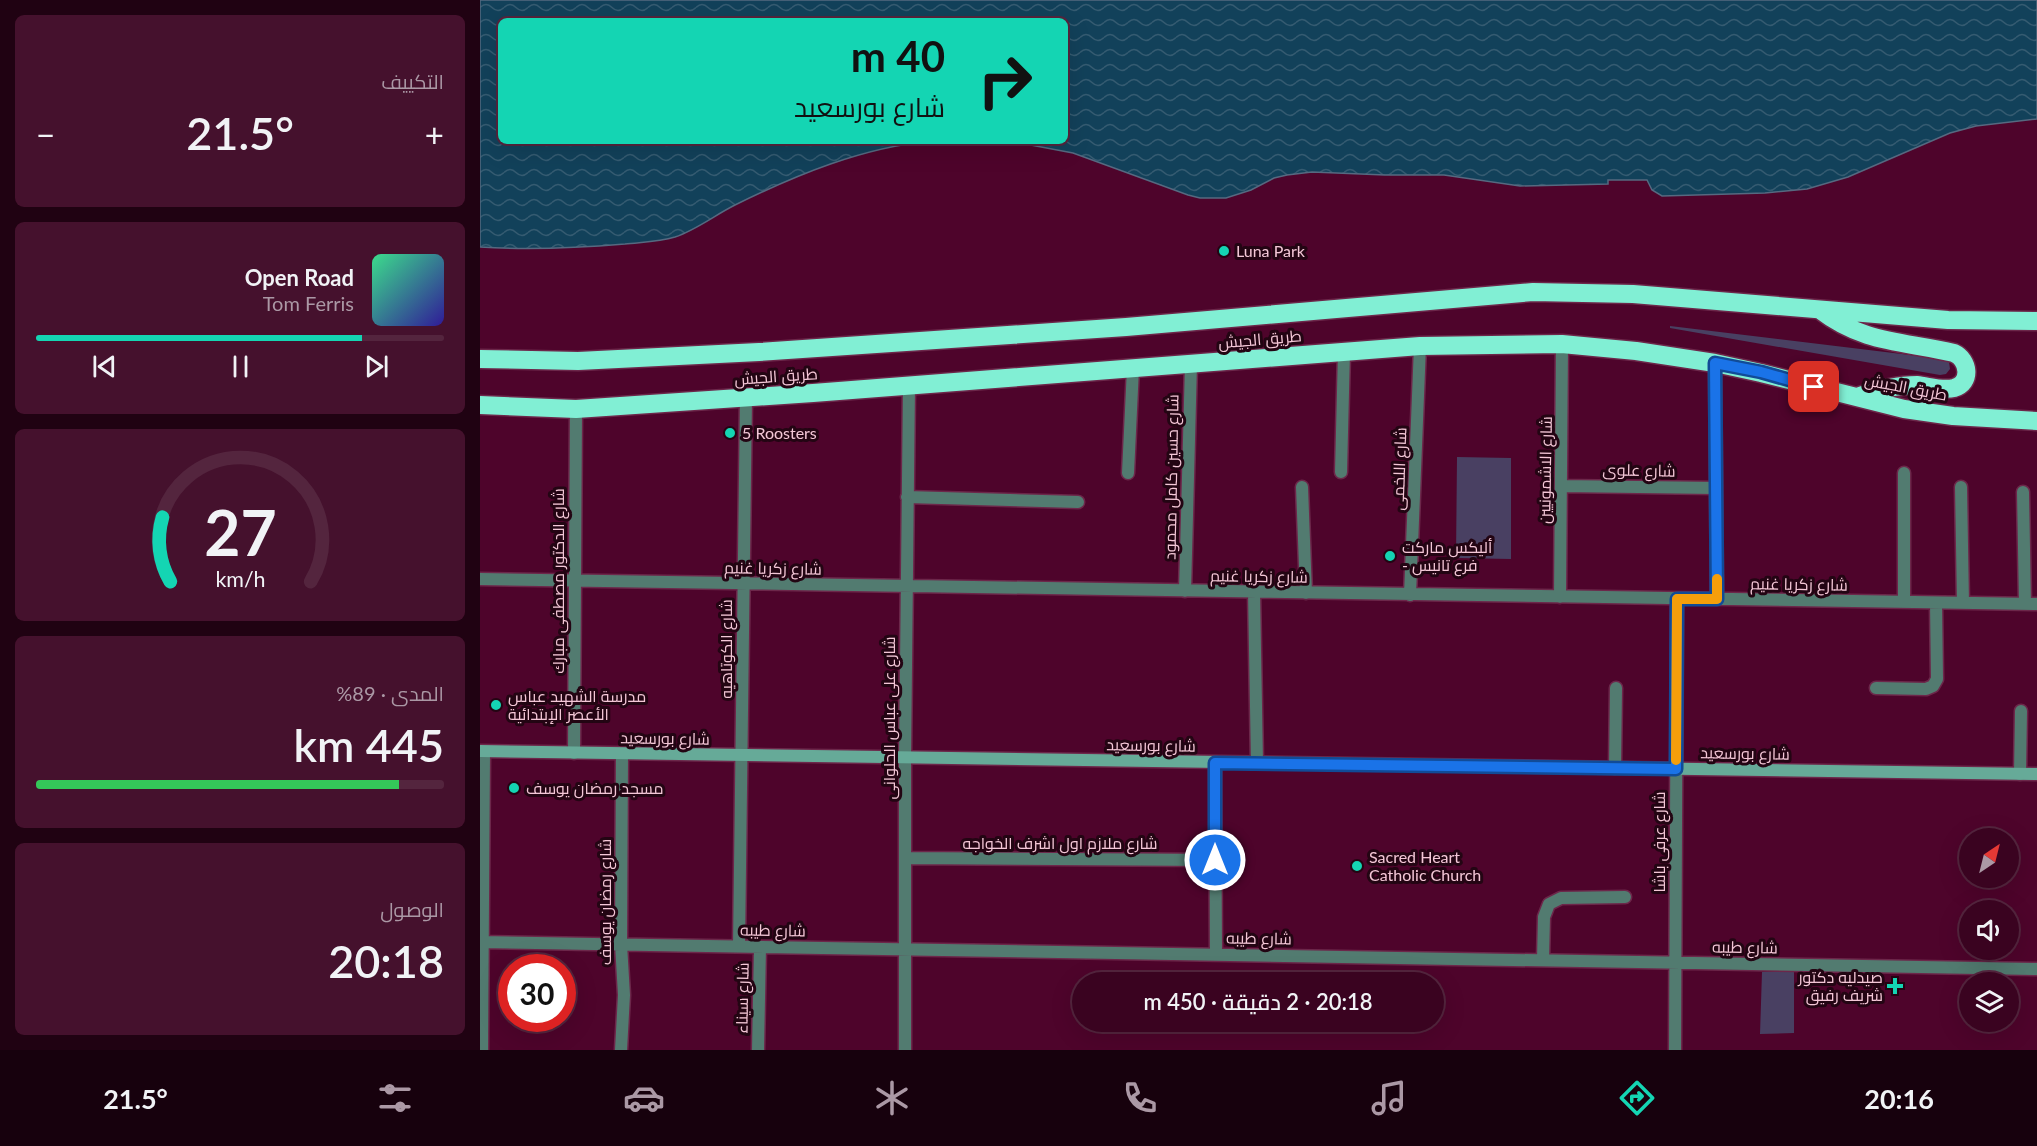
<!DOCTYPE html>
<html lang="ar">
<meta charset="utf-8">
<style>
:root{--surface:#3a0320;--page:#45112d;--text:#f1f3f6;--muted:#ab98a5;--line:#54253e;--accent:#14d5b3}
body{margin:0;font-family:Lato,Cairo,sans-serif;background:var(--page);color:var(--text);direction:rtl;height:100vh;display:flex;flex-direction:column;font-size:22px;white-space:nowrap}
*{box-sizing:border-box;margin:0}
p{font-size:20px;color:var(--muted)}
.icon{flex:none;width:33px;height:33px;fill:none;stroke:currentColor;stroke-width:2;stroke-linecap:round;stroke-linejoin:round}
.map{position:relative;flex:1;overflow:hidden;direction:ltr}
.details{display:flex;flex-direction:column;gap:15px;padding:15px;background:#200212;width:480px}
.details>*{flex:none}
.banner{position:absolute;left:18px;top:18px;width:570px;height:126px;border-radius:9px;box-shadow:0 6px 24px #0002,0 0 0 2px var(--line);direction:rtl;background:#14d5b3;color:#111;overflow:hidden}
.needle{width:39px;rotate:35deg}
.buttons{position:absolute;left:1479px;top:828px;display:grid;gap:12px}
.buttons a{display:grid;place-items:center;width:60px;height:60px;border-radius:50%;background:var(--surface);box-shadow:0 6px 24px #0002,0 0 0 2px var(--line);font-size:30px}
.speed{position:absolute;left:18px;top:954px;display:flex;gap:12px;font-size:30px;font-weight:700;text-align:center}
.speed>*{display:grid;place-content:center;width:78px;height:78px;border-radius:50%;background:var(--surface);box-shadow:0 6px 24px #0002,0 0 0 2px var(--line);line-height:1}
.speed .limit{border:9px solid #d22;background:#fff;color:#111}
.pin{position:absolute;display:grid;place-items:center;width:51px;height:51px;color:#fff;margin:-26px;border-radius:12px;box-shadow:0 3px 9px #0006}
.me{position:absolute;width:66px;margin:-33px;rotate:0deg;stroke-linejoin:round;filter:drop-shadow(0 0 4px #0008)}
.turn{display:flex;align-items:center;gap:21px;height:126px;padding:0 24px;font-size:27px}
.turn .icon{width:78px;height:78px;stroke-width:2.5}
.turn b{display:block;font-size:42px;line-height:51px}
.big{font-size:45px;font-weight:600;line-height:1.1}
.details .card{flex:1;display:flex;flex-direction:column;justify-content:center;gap:9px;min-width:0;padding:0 21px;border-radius:9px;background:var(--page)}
.details .dial{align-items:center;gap:0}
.dial svg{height:156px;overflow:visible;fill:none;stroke:var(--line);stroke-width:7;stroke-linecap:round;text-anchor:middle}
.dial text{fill:var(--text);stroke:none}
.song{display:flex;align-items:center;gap:18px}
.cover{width:72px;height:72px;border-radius:9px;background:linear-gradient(135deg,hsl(150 70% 55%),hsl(250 70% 35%))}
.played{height:6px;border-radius:3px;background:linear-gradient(90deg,var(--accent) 80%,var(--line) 80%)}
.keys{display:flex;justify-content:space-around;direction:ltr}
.heat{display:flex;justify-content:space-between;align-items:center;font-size:33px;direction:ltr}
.charge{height:9px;border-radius:4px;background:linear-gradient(90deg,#34c759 89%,var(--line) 0)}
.trip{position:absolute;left:592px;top:972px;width:372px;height:60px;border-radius:30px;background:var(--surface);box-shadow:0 6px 24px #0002,0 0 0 2px var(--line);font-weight:600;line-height:60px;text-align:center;direction:rtl}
.tabs{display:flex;height:96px;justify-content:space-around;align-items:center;background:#17010d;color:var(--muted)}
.tabs .icon{width:42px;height:42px}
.tabs .selected{color:var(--accent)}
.tabs b{font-size:27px;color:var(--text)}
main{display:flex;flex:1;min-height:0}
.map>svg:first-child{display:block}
</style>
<main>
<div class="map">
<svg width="1557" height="1050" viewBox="0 0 1557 1050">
<defs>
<pattern id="water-waves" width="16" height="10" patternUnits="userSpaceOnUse" patternTransform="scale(1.5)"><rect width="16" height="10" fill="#12415a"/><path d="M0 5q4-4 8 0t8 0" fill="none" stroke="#355b71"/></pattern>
</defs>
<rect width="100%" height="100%" fill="#4e042b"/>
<path fill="#494062" d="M1190 326 1463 359 1469 362 1470 369 1466 374 1460 375 1190 328Z
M977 457 1031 458V559L976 558Z
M1314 970V1033L1280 1034 1282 972Z"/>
<path fill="url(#water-waves)" stroke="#566980" stroke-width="1.5" d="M0 0H1557V119L1496 126 1470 133 1368 177 1327 189 1285 193 1182 196 1172 190 1167 180H1128V184L1040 186 964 175H905L832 172 807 175 794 178 771 190 746 198H720L708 195 593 153 530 141H585V21H21V141H452C383 147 316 175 255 205 235 215 216 230 195 237 178 242 162 242 145 244 97 248 48 250 0 247Z"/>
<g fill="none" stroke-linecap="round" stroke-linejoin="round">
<g stroke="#6c274a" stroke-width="15">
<path id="street" d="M1235 363 1237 599
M861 472 864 352
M648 473 653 368
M1081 486 1236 488
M822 487 826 593
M1481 487 1483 603
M1543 492 1545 604
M427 497 598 502
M0 579 1557 604
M705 591 711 364
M774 592 777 763
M930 595 940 346
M1080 597 1082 344
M1424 602V473
M1396 688 1446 689 1453 686 1457 679 1456 603
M94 753 96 409
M735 763 736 954
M1135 768 1136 688
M1540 774 1541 711
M425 858 735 860
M0 942 1557 969
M259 946 266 398
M1063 960 1064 917 1069 904 1081 898 1145 897
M2 1050 4 752
M141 1050 144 995 141 944 142 754
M278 1050 280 947
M425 1050V758L429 386
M1195 1050 1197 599"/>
</g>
<g stroke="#6c274a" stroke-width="15">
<path id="secondary" d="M0 751 1557 774"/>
</g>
<g stroke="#6c274a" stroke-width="21">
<path id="highway" d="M1340 310C1384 344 1424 341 1474 353 1489 360 1492 383 1474 388 1462 391 1448 386 1437 385 1416 385 1397 390 1377 397
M0 359 98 361 279 352 646 327 1053 292 1153 294 1468 320 1557 321
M0 405 96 409 333 393 940 346 1082 344 1156 351 1235 363 1281 373 1424 409 1473 416 1557 421"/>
</g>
<use href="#street" stroke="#527b70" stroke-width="12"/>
<use href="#secondary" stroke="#66aa98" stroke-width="12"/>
<use href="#highway" stroke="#81efd4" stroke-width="18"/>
</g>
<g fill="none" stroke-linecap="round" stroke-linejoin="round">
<g stroke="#114b97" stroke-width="15">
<path id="route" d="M735 860V763L1196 769 1197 599H1237L1235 363 1281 372 1334 387"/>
</g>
<use href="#route" stroke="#1a73e8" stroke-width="10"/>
<path stroke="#f59e0b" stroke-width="10" d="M1196 760 1197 599H1237V579"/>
</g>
<g fill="#14d5b3" stroke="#230513" stroke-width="2">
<circle cx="744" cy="251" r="6"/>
<circle cx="250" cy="433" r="6"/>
<circle cx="910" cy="556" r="6"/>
<circle cx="16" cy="705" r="6"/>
<circle cx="34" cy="788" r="6"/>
<circle cx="877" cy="866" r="6"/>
<path d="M1412 977h6v6h6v6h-6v6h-6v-6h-6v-6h6z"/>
</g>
<g text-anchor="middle" stroke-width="6" stroke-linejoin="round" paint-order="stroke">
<g font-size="16" fill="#f4c7d7" stroke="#230513" text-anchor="start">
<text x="756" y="257">Luna Park</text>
<text x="262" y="439">5 Roosters</text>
<text x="922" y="553">أليكس ماركت<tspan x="922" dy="18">- فرع تانيس</tspan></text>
<text x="28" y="702">مدرسة الشهيد عباس<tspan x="28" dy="18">الأعصر الإبتدائية</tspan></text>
<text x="46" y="794">مسجد رمضان يوسف</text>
<text x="889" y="863">Sacred Heart<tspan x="889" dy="18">Catholic Church</tspan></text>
<text x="1403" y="983" text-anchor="end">صيدليه دكتور<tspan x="1403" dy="18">شريف رفيق</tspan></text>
</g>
<g font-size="16" fill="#f4c7d7" stroke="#230513">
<text transform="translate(780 339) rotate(-5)" y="6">طريق الجيش</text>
<text transform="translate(296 376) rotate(-4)" y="6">طريق الجيش</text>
<text transform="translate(1426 387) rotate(11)" y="6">طريق الجيش</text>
<text transform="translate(919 469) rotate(-88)" y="6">شارع اللخمى</text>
<text transform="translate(1065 470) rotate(-89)" y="6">شارع الاشمونيين</text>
<text transform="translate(1159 470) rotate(1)" y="6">شارع علوى</text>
<text transform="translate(691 477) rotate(-89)" y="6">شارع حسين كامل محمود</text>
<text transform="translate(293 568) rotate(1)" y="6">شارع زكريا غنيم</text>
<text transform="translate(779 576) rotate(1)" y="6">شارع زكريا غنيم</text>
<text transform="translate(78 581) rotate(-90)" y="6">شارع الدكتور مصطفى مبارك</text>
<text transform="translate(1319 584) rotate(1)" y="6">شارع زكريا غنيم</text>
<text transform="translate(246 649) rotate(-90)" y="6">شارع الكوتاهيه</text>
<text transform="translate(409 718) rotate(-90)" y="6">شارع على عباس الحلوانى</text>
<text transform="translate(185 738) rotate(1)" y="6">شارع بورسعيد</text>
<text transform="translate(671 745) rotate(1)" y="6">شارع بورسعيد</text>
<text transform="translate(1265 753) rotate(1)" y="6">شارع بورسعيد</text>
<text transform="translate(1179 842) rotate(-90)" y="6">شارع عرفى باشا</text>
<text x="580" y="849">شارع ملازم اول اشرف الخواجه</text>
<text transform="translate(125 902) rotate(-90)" y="6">شارع رمضان يوسف</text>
<text transform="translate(293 930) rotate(1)" y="6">شارع طيبه</text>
<text transform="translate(779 938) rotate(1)" y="6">شارع طيبه</text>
<text transform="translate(1265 947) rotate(1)" y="6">شارع طيبه</text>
<text transform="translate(262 998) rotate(-89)" y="6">شارع سيناء</text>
</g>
</g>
</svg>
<div class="buttons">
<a><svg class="needle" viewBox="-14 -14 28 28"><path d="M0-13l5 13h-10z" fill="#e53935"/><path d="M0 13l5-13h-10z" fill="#ab98a5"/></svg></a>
<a><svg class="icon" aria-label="sound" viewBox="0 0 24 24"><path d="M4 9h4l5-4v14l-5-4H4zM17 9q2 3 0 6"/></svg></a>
<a><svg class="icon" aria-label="layers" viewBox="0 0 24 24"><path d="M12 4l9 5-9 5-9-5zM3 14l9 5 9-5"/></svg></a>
</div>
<div class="speed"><div class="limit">30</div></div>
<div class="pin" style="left:1334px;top:387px;background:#d93025"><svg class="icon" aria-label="arrive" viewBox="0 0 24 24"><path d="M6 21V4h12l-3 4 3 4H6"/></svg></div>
<svg class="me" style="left:735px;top:860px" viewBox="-20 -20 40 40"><circle r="17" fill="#1a73e8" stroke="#fff" stroke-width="3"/><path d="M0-11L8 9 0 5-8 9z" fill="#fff"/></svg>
<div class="trip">20:18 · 2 دقيقة · 450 m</div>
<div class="banner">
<div class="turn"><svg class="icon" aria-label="right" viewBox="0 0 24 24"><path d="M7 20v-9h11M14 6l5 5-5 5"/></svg><div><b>40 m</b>شارع بورسعيد</div></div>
</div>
</div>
<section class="details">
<div class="card"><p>التكييف</p>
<div class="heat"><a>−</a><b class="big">21.5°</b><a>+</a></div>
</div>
<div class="card">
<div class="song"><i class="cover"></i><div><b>Open Road</b><p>Tom Ferris</p></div></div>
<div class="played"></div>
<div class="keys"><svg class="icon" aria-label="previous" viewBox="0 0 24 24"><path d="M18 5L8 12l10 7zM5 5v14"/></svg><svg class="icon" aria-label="pause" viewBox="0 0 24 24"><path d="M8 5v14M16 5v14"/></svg><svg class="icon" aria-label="next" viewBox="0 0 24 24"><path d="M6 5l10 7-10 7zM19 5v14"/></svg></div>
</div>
<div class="card dial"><svg viewBox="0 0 100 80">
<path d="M14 69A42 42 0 1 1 86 69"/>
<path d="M14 69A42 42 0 0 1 10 36" stroke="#14d5b3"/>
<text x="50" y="56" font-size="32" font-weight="700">27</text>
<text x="50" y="72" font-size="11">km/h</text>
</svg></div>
<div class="card"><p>المدى · 89%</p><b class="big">445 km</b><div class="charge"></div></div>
<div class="card"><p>الوصول</p><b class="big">20:18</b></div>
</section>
</main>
<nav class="tabs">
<b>20:16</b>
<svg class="icon selected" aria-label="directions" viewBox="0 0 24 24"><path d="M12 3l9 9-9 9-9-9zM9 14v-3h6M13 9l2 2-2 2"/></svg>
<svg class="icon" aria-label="music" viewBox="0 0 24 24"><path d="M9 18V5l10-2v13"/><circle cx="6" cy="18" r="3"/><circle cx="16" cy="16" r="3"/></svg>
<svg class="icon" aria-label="phone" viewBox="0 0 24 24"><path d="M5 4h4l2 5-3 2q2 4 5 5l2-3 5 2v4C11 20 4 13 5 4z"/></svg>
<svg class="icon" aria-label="climate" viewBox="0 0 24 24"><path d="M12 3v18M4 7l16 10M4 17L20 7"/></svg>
<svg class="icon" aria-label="car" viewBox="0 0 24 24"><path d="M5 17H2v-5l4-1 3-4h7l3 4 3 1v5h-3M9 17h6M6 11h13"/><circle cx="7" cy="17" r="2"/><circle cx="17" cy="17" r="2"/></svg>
<svg class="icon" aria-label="filters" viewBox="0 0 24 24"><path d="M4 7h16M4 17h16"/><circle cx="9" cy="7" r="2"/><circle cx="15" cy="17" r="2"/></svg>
<b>21.5°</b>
</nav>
